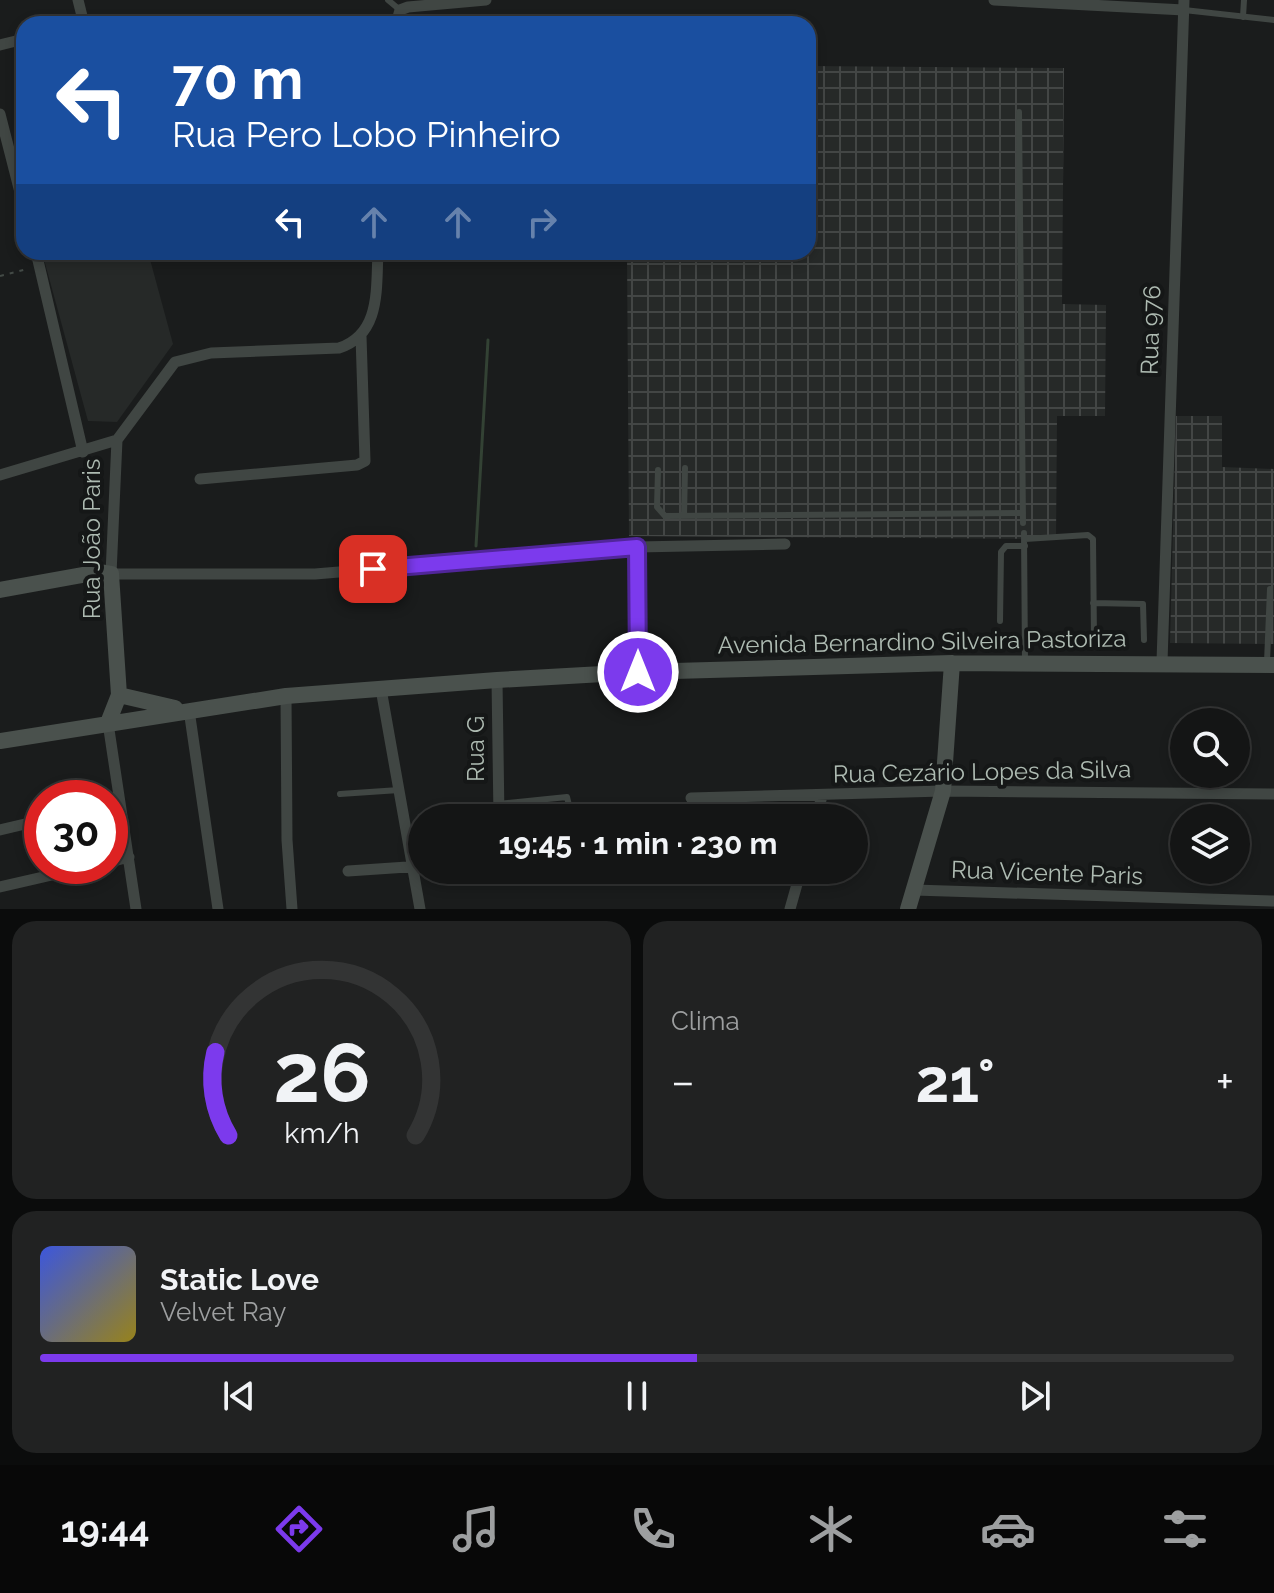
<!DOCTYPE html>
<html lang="pt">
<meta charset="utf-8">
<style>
:root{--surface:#141515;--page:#212222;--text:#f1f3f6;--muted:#9d9fa0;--line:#333434;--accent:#7c3aed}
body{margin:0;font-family:Raleway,sans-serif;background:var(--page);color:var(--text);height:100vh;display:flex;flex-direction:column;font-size:30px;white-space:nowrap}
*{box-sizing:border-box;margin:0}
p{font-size:26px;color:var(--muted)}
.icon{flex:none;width:44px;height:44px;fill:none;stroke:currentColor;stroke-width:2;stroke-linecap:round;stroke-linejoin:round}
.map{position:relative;height:909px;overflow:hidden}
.drawer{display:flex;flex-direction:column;gap:12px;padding:12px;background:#0b0c0c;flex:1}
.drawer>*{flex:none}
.hud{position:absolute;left:16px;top:16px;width:800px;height:244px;border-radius:24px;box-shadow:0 4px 12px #0003,0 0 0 2px var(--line);background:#1a4fa0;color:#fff;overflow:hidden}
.controls{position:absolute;left:1170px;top:708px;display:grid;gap:16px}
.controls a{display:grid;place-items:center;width:80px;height:80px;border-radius:50%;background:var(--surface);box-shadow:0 4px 12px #0003,0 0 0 2px var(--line);font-size:40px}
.speed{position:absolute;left:24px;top:780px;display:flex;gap:16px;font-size:40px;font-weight:700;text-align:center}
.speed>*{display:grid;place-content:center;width:104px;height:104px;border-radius:50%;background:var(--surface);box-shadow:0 4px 12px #0003,0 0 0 2px var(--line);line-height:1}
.speed .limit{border:12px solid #d22;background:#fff;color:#111}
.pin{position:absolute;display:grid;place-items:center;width:68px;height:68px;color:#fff;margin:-34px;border-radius:16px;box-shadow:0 4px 12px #0006}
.me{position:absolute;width:88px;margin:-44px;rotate:0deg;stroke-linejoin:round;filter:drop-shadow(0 0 6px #0008)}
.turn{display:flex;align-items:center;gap:28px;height:168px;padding:0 24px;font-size:36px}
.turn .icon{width:104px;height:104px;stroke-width:2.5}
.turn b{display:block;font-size:56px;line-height:68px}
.lanes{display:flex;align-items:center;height:76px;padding:0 24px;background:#0003;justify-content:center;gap:40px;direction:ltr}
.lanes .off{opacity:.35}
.big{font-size:60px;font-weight:700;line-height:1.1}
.drawer .widget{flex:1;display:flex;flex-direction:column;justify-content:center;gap:12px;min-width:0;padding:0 28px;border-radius:24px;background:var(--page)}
.drawer .dial{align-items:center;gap:0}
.dial svg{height:208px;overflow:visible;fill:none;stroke:var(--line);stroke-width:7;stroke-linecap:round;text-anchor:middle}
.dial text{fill:var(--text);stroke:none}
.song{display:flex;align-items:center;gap:24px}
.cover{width:96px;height:96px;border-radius:12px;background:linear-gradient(135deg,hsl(230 70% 55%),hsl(50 70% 35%))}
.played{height:8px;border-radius:4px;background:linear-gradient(90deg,var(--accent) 55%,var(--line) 55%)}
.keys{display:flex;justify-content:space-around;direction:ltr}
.heat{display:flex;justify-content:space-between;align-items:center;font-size:44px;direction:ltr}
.drawer .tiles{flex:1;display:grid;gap:12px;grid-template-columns:1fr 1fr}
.widget:last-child{grid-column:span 2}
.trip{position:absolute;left:408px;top:804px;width:460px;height:80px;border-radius:40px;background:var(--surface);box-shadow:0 4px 12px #0003,0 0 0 2px var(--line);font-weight:700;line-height:80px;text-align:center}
.dock{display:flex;height:128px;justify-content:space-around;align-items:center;background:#080808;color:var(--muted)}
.dock .icon{width:56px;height:56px}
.dock .current{color:var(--accent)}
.dock b{font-size:36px;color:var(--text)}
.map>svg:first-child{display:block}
</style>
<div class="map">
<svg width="1274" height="909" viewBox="0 0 1274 909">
<defs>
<pattern id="industrial-grid" width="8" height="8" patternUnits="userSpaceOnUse" patternTransform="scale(2)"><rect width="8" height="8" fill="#262928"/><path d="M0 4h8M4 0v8" fill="none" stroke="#434645"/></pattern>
</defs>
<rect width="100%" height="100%" fill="#1a1c1c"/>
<path fill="#262928" d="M42 252H148L173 344 117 422 88 421Z"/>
<path fill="url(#industrial-grid)" d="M808 66 1064 68 1062 304 1106 305 1105 416H1057L1056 539 629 536 627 252H808Z
M1176 416H1222V467L1274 469V644L1170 643Z"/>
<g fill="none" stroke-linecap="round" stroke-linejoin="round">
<path stroke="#334234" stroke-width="3" d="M476 546 488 340"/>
<path stroke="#434a46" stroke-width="2" stroke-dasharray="4 6" stroke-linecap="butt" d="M0 276 27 269"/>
<path stroke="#404643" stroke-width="6" d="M388 0 400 10
M1184 10 1274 20
M1243 17 1244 0
M1019 112 1023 523
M658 470 657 507 665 516 1023 513
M684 516 685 468
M1024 533 1025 662
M1025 539 1088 535 1093 539 1094 640
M1093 603 1143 604 1144 640
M1000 621 1001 552 1006 546H1025
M1267 662 1270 589
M340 794 399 790
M498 804 567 797 572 818
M502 870 504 878 509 879 575 877 578 870"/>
<path stroke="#404643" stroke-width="11" d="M78 0 84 24
M994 0 1184 10
M396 24 400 10 408 7 486 0
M0 45 24 39
M0 114 24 208
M36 252 83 452
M378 252C376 289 381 334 339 348L211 353 175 362 117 440 111 574H315L637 547 785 544
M0 475 117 440
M200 479 357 465 365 461 361 336
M637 547 638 672
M1162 662 1184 0
M497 680 499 818
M381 689 420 909
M286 696 287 840 292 909
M189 710 218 909
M108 723 136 909
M691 798 943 791 1274 794
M816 818 822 796
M0 830 42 820
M110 862 129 857
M348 871 422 866
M0 887 91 866
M914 890 1274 901
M790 909 801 870"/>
<path stroke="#4a514d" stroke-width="16" d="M0 590 99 572 111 574 119 695 108 723
M119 695 175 708
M0 741 286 696 497 680 638 672 952 663 1274 665
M908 909 943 791 952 663"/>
</g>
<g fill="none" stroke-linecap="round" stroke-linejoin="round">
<g stroke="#51269a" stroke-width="20">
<path id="route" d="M373 569 637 547 638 672"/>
</g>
<use href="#route" stroke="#7c3aed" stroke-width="14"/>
</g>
<g text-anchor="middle" stroke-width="8" stroke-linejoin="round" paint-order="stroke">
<g font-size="24" fill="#aebbb2" stroke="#151717">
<text transform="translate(1151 330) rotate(-88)" y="8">Rua 976</text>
<text transform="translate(92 539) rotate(-90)" y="8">Rua João Paris</text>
<text transform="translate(922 642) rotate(-1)" y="8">Avenida Bernardino Silveira Pastoriza</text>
<text transform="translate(476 749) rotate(-90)" y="8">Rua G</text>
<text transform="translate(982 772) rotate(-1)" y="8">Rua Cezário Lopes da Silva</text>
<text transform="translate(1047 873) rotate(2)" y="8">Rua Vicente Paris</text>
</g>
</g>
</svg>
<div class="controls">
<a><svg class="icon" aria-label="search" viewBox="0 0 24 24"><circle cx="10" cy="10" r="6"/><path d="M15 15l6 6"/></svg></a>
<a><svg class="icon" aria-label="layers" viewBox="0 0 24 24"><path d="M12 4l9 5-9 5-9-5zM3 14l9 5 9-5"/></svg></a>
</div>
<div class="speed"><div class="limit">30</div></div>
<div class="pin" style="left:373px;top:569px;background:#d93025"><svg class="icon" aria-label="arrive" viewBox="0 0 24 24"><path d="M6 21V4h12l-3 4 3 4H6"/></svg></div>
<svg class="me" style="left:638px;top:672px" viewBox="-20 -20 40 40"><circle r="17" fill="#7c3aed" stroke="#fff" stroke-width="3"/><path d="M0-11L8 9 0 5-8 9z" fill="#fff"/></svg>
<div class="trip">19:45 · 1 min · 230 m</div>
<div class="hud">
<div class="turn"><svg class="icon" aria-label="left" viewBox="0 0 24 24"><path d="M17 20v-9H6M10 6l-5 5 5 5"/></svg><div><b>70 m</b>Rua Pero Lobo Pinheiro</div></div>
<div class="lanes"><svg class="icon" aria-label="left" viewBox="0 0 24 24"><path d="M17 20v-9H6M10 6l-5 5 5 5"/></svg><svg class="icon off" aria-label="ahead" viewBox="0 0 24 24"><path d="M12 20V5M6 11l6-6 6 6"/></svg><svg class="icon off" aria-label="ahead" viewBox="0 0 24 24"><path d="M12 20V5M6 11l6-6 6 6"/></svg><svg class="icon off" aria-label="right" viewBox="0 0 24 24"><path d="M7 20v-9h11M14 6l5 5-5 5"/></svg></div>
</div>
</div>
<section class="drawer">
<div class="tiles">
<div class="widget dial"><svg viewBox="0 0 100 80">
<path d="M14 69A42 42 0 1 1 86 69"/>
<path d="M14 69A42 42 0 0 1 9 37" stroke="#7c3aed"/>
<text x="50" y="56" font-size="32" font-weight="700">26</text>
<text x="50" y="72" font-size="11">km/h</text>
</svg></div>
<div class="widget"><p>Clima</p>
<div class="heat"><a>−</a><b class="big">21°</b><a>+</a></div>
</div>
<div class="widget">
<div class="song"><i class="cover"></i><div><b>Static Love</b><p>Velvet Ray</p></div></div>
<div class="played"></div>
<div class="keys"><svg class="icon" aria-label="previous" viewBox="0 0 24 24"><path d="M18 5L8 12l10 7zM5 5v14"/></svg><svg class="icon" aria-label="pause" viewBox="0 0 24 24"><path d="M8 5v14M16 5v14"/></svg><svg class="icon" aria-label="next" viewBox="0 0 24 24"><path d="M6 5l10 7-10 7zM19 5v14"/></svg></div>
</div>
</div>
</section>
<nav class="dock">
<b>19:44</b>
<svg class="icon current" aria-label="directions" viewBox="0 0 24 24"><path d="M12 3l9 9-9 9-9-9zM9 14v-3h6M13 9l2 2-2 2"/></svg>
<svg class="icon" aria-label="music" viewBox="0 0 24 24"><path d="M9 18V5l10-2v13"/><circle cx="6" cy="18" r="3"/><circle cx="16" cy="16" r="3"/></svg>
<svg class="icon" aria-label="phone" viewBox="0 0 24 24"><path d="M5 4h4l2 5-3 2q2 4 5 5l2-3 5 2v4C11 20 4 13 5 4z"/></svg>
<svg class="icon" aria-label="climate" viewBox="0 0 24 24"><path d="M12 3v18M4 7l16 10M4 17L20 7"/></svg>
<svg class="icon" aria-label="car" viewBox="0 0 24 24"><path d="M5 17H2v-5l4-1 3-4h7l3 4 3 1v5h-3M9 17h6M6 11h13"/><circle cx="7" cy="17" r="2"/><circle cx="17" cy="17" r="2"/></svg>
<svg class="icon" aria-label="filters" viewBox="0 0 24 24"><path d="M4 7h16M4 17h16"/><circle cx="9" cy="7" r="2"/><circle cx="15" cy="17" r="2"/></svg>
</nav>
